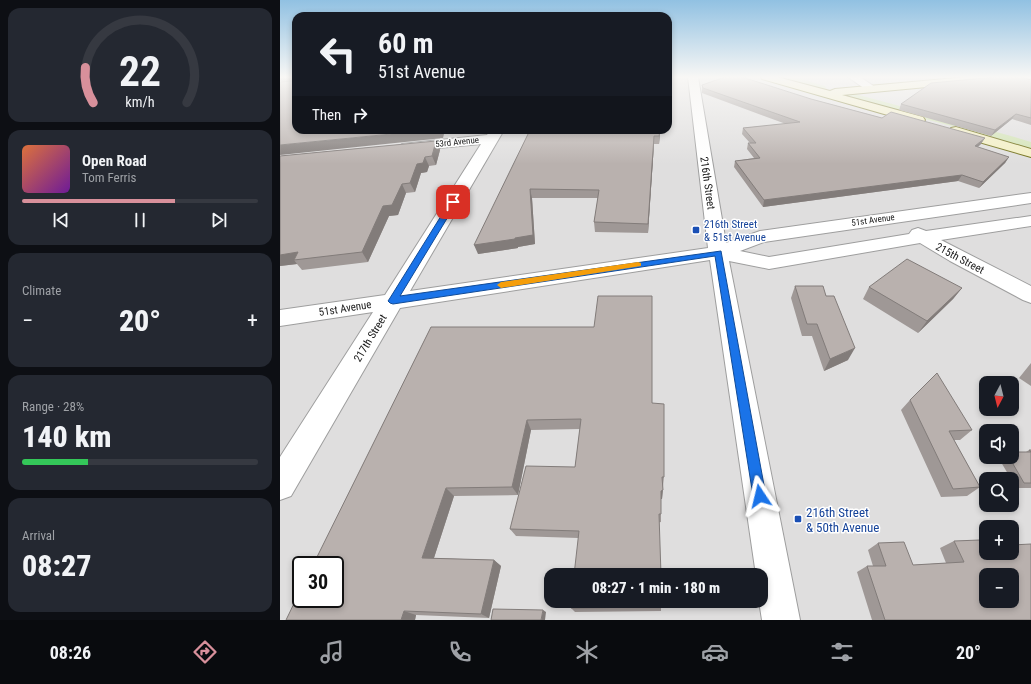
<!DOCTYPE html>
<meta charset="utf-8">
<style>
:root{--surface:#171b24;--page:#242831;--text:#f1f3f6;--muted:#9ea1a6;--line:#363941;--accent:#d8909b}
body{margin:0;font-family:"Roboto Condensed",sans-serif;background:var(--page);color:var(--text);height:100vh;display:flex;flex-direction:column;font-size:15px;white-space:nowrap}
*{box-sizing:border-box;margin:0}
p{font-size:13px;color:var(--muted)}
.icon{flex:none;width:22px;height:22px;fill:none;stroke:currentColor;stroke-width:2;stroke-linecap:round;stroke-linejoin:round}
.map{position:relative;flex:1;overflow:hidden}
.side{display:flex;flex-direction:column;gap:8px;padding:8px;background:#0d0f14;width:280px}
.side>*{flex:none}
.banner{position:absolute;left:12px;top:12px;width:380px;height:122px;border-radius:12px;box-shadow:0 2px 6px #0003;background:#171b24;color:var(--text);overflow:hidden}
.needle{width:26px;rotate:187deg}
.tools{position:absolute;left:699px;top:376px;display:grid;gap:8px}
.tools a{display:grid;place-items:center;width:40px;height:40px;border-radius:8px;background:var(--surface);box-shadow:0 2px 6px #0003;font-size:20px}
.speed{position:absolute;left:12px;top:556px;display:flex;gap:8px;font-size:20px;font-weight:700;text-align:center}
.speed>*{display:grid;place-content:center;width:52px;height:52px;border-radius:50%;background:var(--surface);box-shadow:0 2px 6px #0003;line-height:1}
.speed .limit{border:2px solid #111;border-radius:6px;background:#fff;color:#111}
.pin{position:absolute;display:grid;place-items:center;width:34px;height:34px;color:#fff;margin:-17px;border-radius:8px;box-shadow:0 2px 6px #0006}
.me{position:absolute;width:44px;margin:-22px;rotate:350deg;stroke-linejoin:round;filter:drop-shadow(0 0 3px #0008)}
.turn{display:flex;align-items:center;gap:14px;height:84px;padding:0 20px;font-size:18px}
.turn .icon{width:52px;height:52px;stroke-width:2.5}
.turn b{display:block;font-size:28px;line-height:34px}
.then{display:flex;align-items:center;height:38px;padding:0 20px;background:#0003;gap:8px;font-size:15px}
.big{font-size:30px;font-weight:800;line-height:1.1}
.side .tile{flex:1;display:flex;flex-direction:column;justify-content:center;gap:6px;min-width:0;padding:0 14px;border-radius:12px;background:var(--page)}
.side .dial{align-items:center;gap:0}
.dial svg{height:104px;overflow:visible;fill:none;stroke:var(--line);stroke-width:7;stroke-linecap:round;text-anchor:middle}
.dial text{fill:var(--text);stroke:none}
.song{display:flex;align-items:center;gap:12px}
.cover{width:48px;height:48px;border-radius:6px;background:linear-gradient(135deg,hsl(20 70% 55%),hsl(280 70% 35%))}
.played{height:4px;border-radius:2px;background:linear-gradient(90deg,var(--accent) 65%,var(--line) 65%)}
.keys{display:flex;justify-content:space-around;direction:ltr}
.heat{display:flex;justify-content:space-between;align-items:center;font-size:22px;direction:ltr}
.charge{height:6px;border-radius:3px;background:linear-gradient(90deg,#34c759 28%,var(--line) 0)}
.trip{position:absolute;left:264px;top:568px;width:224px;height:40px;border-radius:12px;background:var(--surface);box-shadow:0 2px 6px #0003;font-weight:800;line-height:40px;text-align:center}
.menu{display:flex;height:64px;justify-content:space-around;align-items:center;background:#090b0e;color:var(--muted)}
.menu .icon{width:28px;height:28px}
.menu .active{color:var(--accent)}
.menu b{font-size:18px;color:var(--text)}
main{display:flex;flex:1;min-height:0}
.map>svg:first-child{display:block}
</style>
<main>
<section class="side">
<div class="tile dial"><svg viewBox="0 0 100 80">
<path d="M14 69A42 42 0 1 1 86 69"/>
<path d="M14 69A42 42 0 0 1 8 42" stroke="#d8909b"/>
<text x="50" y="56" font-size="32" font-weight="700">22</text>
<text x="50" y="72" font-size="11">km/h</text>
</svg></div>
<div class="tile">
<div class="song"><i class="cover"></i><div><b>Open Road</b><p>Tom Ferris</p></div></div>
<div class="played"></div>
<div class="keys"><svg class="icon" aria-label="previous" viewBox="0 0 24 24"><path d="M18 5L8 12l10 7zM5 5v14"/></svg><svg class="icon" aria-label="pause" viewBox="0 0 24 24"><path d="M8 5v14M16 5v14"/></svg><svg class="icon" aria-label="next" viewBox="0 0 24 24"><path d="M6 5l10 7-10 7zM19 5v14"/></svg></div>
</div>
<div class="tile"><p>Climate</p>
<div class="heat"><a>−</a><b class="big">20°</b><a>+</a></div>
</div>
<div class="tile"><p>Range · 28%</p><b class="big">140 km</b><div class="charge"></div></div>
<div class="tile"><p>Arrival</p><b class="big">08:27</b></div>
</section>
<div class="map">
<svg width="751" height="620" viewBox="0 0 751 620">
<rect width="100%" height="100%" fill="#f0ede8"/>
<path fill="#dfdede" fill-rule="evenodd" d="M0 77H16V130H388V77H751V620H0ZM706 383H732V409H706ZM706 431H732V457H706ZM706 479H732V505H706ZM706 527H732V553H706ZM21 565H55V599H21ZM271 575H481V601H271ZM706 575H732V601H706Z"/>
<path fill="#d2e3b5" d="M493 77H514L545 86 547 90 518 85Z
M564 94H575L731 136 751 142V150L668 125 568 99Z"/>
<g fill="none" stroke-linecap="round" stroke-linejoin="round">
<g stroke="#9e9e9e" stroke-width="2">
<path id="street" d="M408 77H418L446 243 480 231 751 193V203L484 242 460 251 489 257 629 234 632 230 638 228 646 231 751 216V226L661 240 751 286V303L743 300 670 261 640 243 489 269 449 261 520 620H482L479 601H481V575H476L430 260 120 308 11 496 0 500V457L93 312 0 326V310L105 295 201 144 127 151 122 150 120 147 122 144 207 135 210 130H224L130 291 428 248Z
M568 77H580L598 89 592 92 588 91Z"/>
</g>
<g stroke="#6d6b13" stroke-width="2">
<path id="secondary" d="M481 77H497L550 91 555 89 687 77H726L721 80 562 95 643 117 645 120 643 123 639 124 482 79Z
M676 127 751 149V157L671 134 669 131 671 128Z"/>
</g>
<use href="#street" fill="#fff" fill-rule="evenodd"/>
<use href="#secondary" fill="#f3efc4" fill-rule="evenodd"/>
</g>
<path fill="#9f9896" d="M0 77H16L163 138 12 81H13H0Z
M751 80V125L732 119 711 136 619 110 621 104Z
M422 85 531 99 602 118 701 144 698 147 729 157 725 163 699 188 678 181 483 207 454 167 455 161 474 158 467 149 468 143H470L462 134 463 128 506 124 422 93Z
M250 130H383L382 134H380L379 144H374L368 233 315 232 314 222 318 198H252L255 244 238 247V248L198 254Z
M156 141 160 150 156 165 149 166 147 172 141 173 135 192 126 193 118 215 109 216 88 262 22 270 17 264 0 266V156Z
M515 286 568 360 544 371 532 336H522L511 298Z
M589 287 682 288 673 299 638 333 583 299Z
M151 327 372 403 384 477 383 486 382 499H381V522L298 538 236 536 230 529 295 467 300 429 251 430 238 495 174 496 154 558 214 560 221 566 209 618 136 615 135 620H6Z
M751 363V386L739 378Z
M630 400 692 430 680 440H674L700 487 687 496 661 497 621 410Z
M749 450H751V488H736L732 481V479H731L718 457H732L746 452Z
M674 541 703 546 751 620H592L577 572 587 566H593L588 550 598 543 633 565 666 563 660 548Z
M381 607V611L295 612 291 608Z"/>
<path fill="#827c7a" d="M736 114 732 119 711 136 715 130Z
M152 130H165L163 138 0 155V145Z
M380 130V134L379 144V136Z
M374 136V144L368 233V224Z
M705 138 701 144 691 152 695 146Z
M156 141 160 150 156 165 152 156Z
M145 157 149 166 147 172 141 173 135 192 130 183 137 164Z
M729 157 725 163 699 188 703 182Z
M682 175 678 181 483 207 484 200Z
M122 184 126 193 118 215 109 216 88 262 82 252 103 206Z
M250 189 252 198 255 244 238 247V248L198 254 194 245Z
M18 252 14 260 17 264 0 266V255Z
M682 288 673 299 638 333 647 321Z
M575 348 568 360 544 371 550 359Z
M247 420 251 430 238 495 232 487Z
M166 488 174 496 152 564 142 558Z
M383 490 382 499H381V491Z
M214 560 221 566 209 618 201 614Z
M263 610 266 612 265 620H261Z
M124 611 136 615 135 620H121Z"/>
<path fill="#b9b1ae" stroke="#827c7a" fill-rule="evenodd" d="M13 77H16V130H152L0 145V82L12 81Z
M445 77H462L531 99 602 118 611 112 705 138 695 146 729 157 703 182 682 175 484 200 455 161 480 158 468 143H476L463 128 520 122 423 88 422 85Z
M716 77H742L751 80V118L736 114 715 130 621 104 651 83Z
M250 130H380L379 136H374L368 224 314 222 319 190 250 189 253 235 235 238V239L194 245Z
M156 141 152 156 145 157 143 163 137 164 130 183 122 184 112 205 103 206 82 252 14 260 18 252 0 255V156Z
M627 259 682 288 647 321 589 287Z
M515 286H543L546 296H554L575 348 550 359 537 324H527Z
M318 296H372V403L384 404V477H382L383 490 381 491V514H379L381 575H294L299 531 230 529 246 466 295 467 301 419 247 420 232 487 166 488 142 558 214 560 201 614 124 611 121 620H6L21 589V599H55V565H33L151 327H314Z
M657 373 692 430 669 431 700 487 673 489 630 400Z
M749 450H751V483H744L729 457H732V452H751Z
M700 540 703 546H706V553H732V545L751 544V620H605L587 566H606L598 543 624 542 633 565 684 562 674 541ZM706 575H732V601H706Z
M291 601H381V607L291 608Z
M213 609 263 610 261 620H211Z"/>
<linearGradient id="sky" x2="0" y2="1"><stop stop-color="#91c1e2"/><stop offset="0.47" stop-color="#f8f7f5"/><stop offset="1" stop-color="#f8f7f5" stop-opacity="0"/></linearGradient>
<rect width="751" height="164" fill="url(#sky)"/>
<path fill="#1a73e8" stroke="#114b97" d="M171 200 177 202 120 296 441 251 486 496 484 501 480 503 475 501 473 496 435 256 113 304 110 303 108 301 110 298Z"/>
<path fill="#f59e0b" d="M358 262 361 263V266L221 288 217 285 221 282Z"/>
<g fill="#1a4fb4" stroke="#fff" stroke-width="1.5">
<rect x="412" y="226" width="8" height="8" rx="2"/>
<rect x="514" y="515" width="8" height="8" rx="2"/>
</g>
<g text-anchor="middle" stroke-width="3" stroke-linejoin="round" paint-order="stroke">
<g font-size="9" fill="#212121" stroke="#fff">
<text transform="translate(177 142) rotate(-6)" y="3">53rd Avenue</text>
<text transform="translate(593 220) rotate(-8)" y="3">51st Avenue</text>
</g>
<g font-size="11" fill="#212121" stroke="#fff">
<text transform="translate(428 183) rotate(82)" y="4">216th Street</text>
<text transform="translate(680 258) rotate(28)" y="4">215th Street</text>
<text transform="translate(65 308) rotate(-9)" y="4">51st Avenue</text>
<text transform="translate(90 338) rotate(-59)" y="4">217th Street</text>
</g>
<g font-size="11" fill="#164399" stroke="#fff" text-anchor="start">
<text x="424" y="228">216th Street<tspan x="424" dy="13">&amp; 51st Avenue</tspan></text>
</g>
<g font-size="13" fill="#164399" stroke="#fff" text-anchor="start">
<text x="526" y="517">216th Street<tspan x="526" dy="15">&amp; 50th Avenue</tspan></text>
</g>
</g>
</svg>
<div class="tools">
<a><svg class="needle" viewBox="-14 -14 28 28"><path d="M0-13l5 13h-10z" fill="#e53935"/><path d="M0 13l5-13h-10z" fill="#9ea1a6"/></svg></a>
<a><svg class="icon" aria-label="sound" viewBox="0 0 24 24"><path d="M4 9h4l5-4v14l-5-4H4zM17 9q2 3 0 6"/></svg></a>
<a><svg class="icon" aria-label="search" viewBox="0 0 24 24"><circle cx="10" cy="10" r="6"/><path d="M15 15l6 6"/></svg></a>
<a>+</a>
<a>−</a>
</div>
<div class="speed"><div class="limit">30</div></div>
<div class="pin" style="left:173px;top:202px;background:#d93025"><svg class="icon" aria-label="arrive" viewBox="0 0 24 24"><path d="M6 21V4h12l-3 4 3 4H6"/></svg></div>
<svg class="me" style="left:480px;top:496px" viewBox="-20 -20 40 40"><path d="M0-17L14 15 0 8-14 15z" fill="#1a73e8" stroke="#fff" stroke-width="4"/></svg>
<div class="trip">08:27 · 1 min · 180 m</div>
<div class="banner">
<div class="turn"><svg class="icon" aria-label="left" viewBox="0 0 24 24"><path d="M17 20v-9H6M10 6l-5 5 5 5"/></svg><div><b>60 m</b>51st Avenue</div></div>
<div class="then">Then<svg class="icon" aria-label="right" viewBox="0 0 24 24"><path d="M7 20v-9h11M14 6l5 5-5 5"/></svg></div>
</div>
</div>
</main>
<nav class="menu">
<b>08:26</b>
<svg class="icon active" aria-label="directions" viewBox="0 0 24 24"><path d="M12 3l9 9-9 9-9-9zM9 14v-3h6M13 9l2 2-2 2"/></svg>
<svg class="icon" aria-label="music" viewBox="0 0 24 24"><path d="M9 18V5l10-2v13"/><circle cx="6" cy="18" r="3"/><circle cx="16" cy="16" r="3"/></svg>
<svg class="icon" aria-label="phone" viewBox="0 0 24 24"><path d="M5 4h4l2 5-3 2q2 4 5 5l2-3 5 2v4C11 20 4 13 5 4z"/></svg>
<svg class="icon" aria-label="climate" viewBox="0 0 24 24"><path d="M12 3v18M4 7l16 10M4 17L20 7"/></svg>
<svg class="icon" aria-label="car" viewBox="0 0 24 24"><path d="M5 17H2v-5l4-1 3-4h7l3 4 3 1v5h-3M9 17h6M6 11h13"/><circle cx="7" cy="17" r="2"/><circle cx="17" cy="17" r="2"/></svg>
<svg class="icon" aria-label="filters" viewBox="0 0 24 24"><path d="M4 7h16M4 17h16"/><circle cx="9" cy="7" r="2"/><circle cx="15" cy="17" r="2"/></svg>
<b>20°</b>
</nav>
